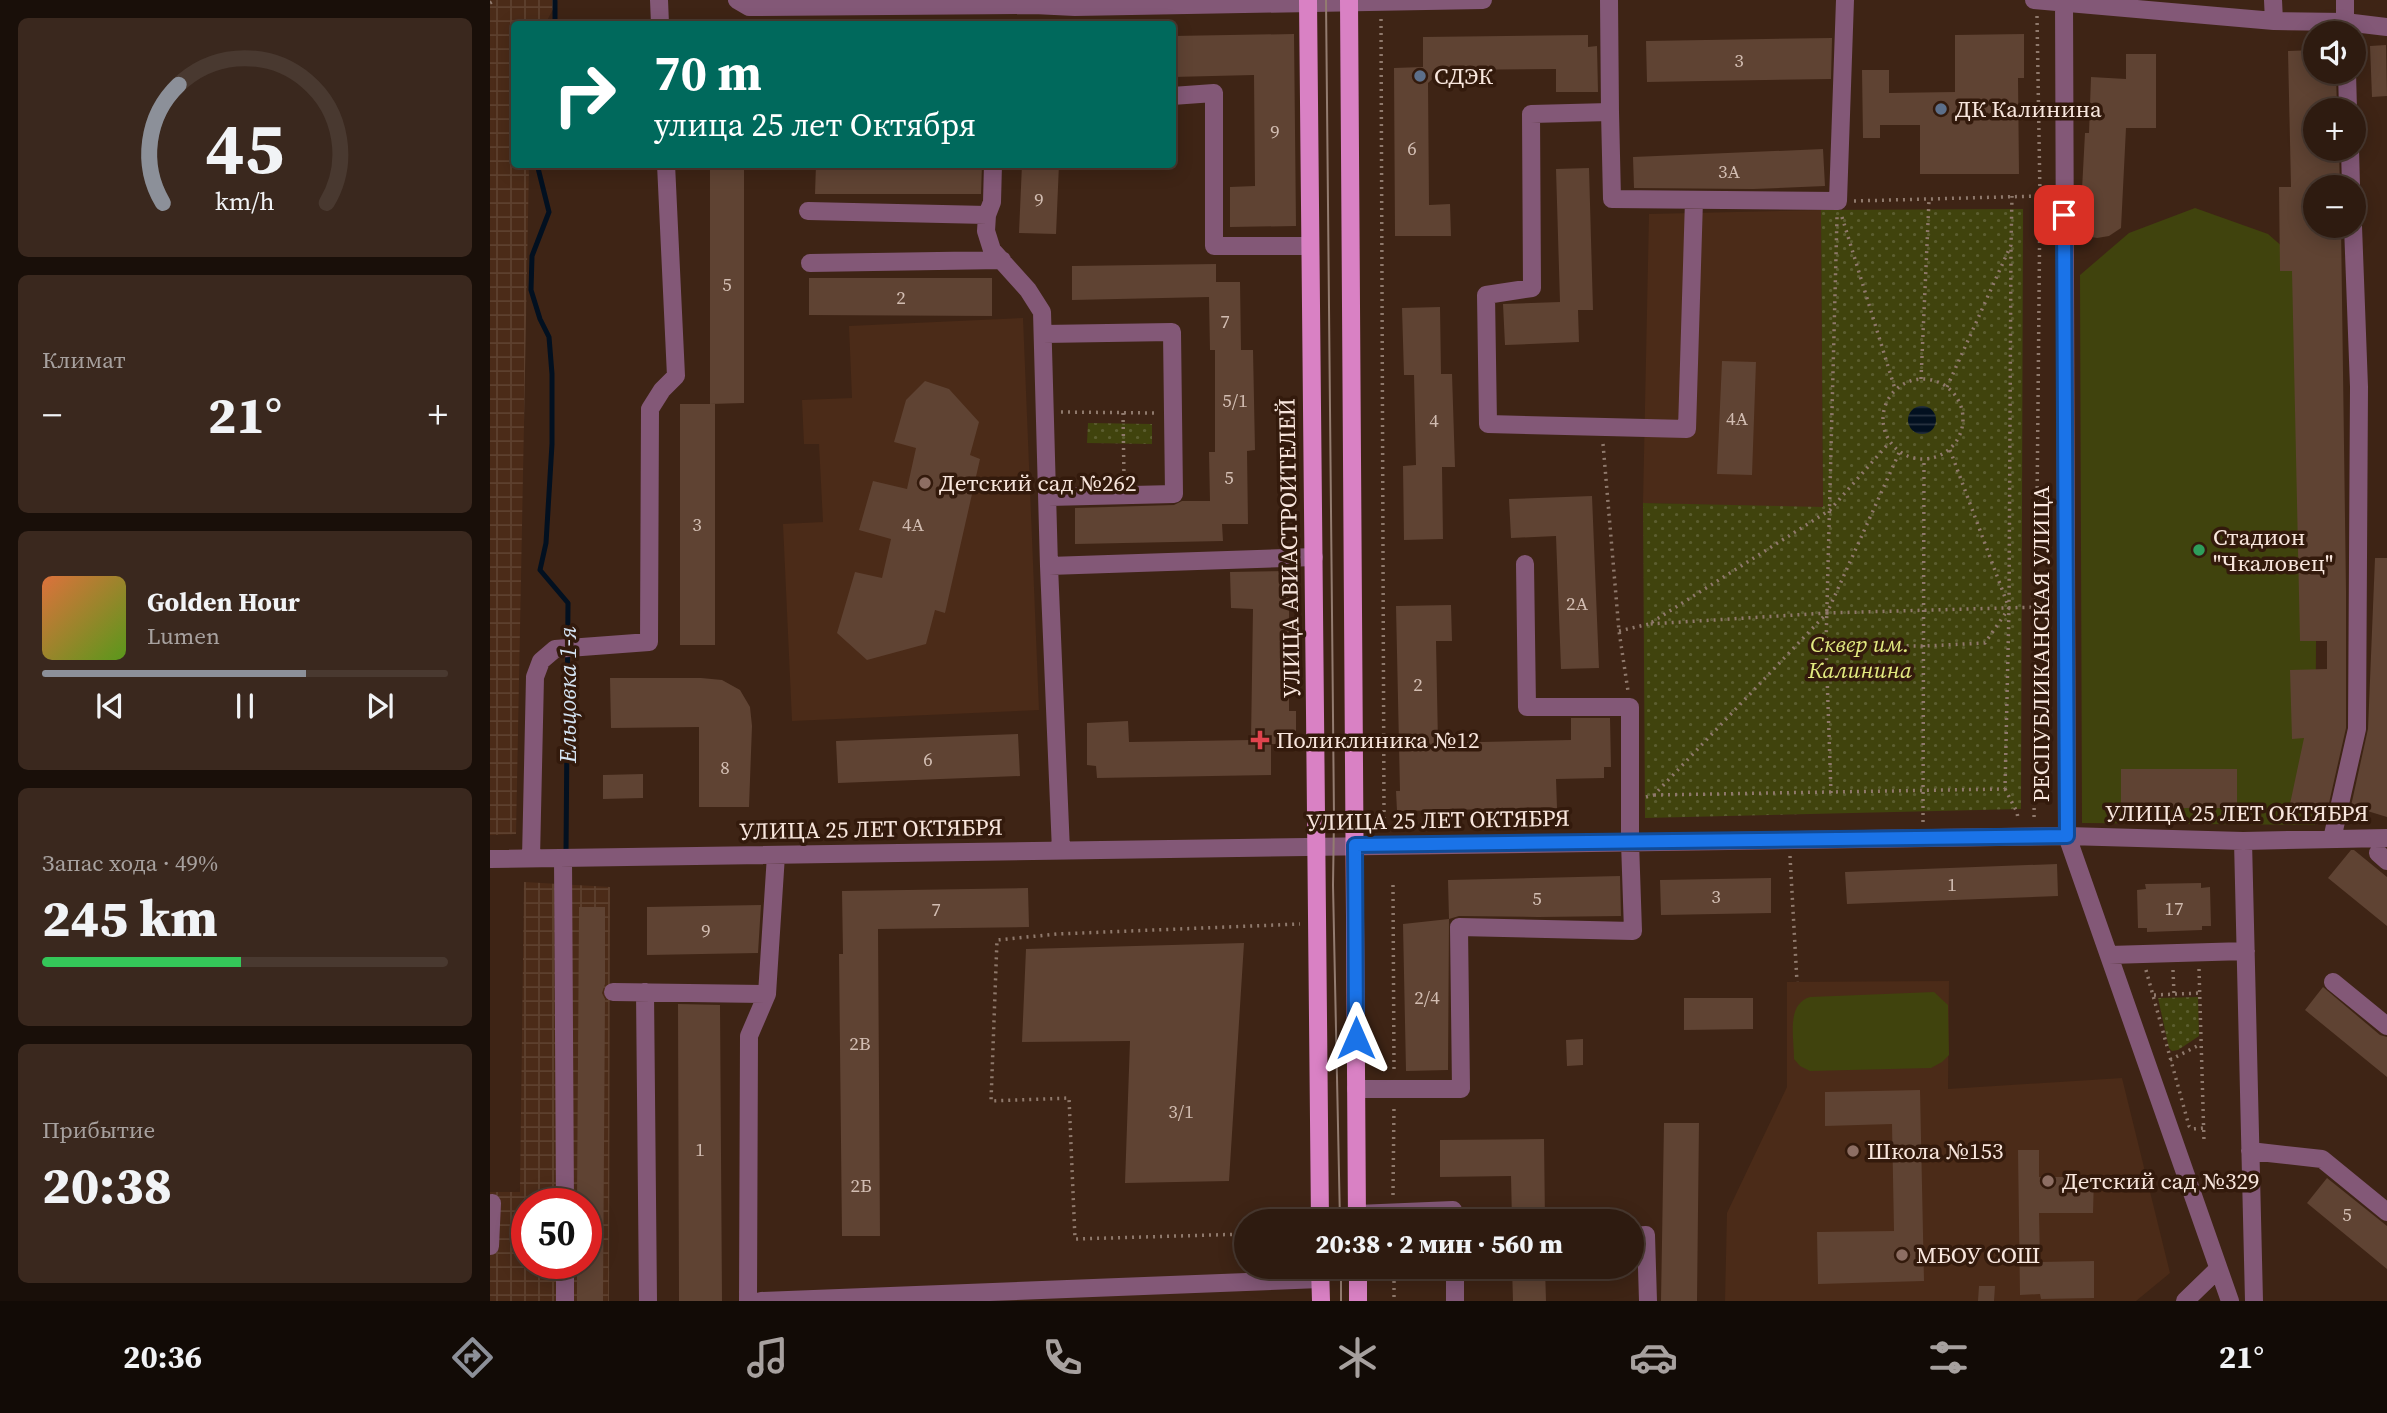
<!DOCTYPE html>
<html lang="ru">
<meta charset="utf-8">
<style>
:root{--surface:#2e1b10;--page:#3a281e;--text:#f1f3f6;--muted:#a7a19f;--line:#493930;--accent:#8c9099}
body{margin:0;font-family:"Source Serif 4",serif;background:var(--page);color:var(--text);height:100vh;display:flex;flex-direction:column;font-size:26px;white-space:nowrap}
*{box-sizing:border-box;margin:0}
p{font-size:23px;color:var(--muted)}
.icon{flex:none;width:38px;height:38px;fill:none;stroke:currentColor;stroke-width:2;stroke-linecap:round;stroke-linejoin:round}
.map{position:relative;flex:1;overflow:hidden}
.side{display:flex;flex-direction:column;gap:18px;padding:18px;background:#190f09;width:490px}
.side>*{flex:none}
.top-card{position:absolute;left:21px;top:21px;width:665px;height:147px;border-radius:7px;box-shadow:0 4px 18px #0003,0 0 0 2px var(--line);background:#00695c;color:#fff;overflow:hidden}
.controls{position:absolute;left:1813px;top:21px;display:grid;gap:14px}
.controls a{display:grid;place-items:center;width:63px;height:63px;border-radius:50%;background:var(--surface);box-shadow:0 4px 18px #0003,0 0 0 2px var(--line);font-size:35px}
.speed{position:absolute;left:21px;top:1188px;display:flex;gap:14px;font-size:35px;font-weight:700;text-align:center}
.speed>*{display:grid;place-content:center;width:91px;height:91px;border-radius:50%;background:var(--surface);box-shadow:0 4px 18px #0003,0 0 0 2px var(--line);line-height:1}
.speed .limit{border:10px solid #d22;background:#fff;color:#111}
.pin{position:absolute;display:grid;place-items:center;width:60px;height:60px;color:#fff;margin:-30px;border-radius:14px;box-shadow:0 4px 10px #0006}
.me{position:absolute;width:77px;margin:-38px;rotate:0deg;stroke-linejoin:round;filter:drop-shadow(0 0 5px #0008)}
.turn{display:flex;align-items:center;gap:24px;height:147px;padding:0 28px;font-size:32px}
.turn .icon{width:91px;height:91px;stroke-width:2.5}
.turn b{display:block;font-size:49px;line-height:60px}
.big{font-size:52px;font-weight:800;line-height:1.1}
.side .widget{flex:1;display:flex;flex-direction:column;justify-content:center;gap:10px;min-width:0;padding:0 24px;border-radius:10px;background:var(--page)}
.side .dial{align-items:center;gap:0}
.dial svg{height:182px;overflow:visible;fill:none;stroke:var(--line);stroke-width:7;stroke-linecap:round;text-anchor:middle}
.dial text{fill:var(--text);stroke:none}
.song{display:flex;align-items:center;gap:21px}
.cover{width:84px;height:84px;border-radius:10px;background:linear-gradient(135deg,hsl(20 70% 55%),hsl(90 70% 35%))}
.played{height:7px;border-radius:4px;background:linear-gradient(90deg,var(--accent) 65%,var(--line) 65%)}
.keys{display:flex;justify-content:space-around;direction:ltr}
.heat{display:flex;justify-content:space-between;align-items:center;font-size:38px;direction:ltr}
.charge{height:10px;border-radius:5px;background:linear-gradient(90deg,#34c759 49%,var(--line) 0)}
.trip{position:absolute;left:744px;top:1209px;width:410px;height:70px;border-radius:35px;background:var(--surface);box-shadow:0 4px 18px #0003,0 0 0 2px var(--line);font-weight:800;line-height:70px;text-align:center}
.tabs{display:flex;height:112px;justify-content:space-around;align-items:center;background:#120b06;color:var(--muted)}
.tabs .icon{width:49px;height:49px}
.tabs .selected{color:var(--accent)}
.tabs b{font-size:32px;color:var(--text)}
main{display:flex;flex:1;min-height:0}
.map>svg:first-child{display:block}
</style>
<main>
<section class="side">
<div class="widget dial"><svg viewBox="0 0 100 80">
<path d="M14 69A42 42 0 1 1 86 69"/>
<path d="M14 69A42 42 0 0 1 21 17" stroke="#8c9099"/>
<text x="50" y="56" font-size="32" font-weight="700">45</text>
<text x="50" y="72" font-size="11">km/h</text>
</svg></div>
<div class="widget"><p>Климат</p>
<div class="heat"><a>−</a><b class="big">21°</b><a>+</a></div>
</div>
<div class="widget">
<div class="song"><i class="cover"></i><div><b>Golden Hour</b><p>Lumen</p></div></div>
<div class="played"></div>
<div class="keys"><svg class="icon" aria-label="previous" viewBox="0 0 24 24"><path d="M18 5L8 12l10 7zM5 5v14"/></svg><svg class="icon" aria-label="pause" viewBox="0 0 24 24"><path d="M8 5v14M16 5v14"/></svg><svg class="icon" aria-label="next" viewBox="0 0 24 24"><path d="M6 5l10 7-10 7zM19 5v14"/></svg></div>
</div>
<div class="widget"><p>Запас хода · 49%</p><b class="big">245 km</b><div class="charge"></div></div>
<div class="widget"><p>Прибытие</p><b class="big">20:38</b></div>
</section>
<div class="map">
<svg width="1897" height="1301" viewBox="0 0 1897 1301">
<defs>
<pattern id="industrial-grid" width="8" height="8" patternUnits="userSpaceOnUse" patternTransform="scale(1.75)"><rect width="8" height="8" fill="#4b2b18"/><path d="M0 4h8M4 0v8" fill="none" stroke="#5d402e"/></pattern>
<pattern id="park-dots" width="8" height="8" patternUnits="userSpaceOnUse" patternTransform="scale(1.75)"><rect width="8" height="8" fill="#40430d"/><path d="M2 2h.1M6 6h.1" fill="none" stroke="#5c5e30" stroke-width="1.8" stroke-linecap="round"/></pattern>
<pattern id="water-rules" width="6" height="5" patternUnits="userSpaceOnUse" patternTransform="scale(1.75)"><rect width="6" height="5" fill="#021020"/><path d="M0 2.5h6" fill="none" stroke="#283340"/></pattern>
</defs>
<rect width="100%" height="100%" fill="#3e2415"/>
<path fill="#4b2b18" d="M1331 210 1333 508 1153 503 1159 214Z
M533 318 549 710 302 721 293 524 333 522 329 444H314L312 400 362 398 359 326Z
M1459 981 1458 1089 1632 1078 1680 1273 1646 1301H1235L1237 1213 1297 1087V982Z"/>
<path fill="url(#industrial-grid)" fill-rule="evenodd" d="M0 0H68L55 24H24V164L39 165 26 834 0 835Z
M34 882 120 887 119 1301H0V1192H30ZM37 1204H96V1264H37Z"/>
<path fill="url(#park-dots)" d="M1533 209 1531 809 1155 818 1153 503 1333 507 1331 210Z
M598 423 662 424V444L597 443Z
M1708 997 1709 1036 1688 1050 1682 1051 1679 1048 1668 998Z"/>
<path fill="#40430d" d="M1705 208 1778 234 1828 278 1825 825 1592 823 1590 275 1639 233Z
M1444 992 1458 1005 1459 1055 1452 1062 1441 1068 1320 1071 1310 1066 1304 1059C1304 1037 1296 1004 1320 997Z"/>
<path fill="url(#water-rules)" d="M1418 420a14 14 0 1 1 28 0a14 14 0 1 1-28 0Z"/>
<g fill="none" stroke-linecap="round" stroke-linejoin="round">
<path stroke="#021020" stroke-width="5" d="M65 24V0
M47 164 59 212 42 256 41 290 50 319 59 337 62 374V444L56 543 50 570 78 603 76 855"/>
</g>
<path fill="#5f4333" d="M804 34 806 226 740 227V187L765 186 764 75 682 77V36Z
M1534 34V78H1528L1529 174H1430V125H1390V138H1373L1372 70H1399V93L1465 92V35Z
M1098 35V47L1107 46 1108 92H1066V69L952 70 938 83 939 205 960 204 961 236H905L904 68 933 67V37Z
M1342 38 1341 79 1157 82 1156 41Z
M1896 45 1897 96 1882 97 1880 46Z
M1825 50V72H1846L1847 110H1825V149H1849L1850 187H1825V226H1851L1856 591V728L1837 812 1800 804 1814 738 1802 739 1800 670 1837 669V641H1810L1802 271H1790L1789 187H1801L1798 51Z
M1636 54H1666V128H1636L1631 228 1619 236 1607 238 1596 236 1590 227 1595 133H1599L1601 77 1636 79Z
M1333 149 1335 186 1263 189 1144 188 1143 157Z
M220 164H254V403L220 404Z
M326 164H492L491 194H325Z
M532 164H569L566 234 529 233Z
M1099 168 1103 310H1088L1089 342 1015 345 1013 304 1070 302 1066 169Z
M726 264V282H750L751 350H763L765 450 757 451 758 524H732L733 541 585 544V508L684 505 692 501H720L719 452H725V350H720L719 297 582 300V266Z
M319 278H502V316L319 315Z
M950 307 951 374H962L965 467H952L953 539 914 540 913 466 926 465 924 375H914L912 308Z
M1232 361 1266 362 1262 475 1227 474Z
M435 381 459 389 489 422 480 455 490 459 455 613 445 610 436 644 377 660 347 633 365 572 392 578 401 539 369 530 383 481 417 489 426 448 404 442 416 400Z
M190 404H225V645H190Z
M1102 496 1109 668 1071 669 1066 536 1021 538 1019 499Z
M1885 558H1897V817L1861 806 1878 729Z
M799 571V711H806V744H781V775L607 778 606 766 597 765V723L638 721 639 742 761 740 763 609 741 608 740 572Z
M961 605 962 641H946L948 743 1081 740V718H1120L1121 767H1114V778L1066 779 1067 808 907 811 906 791H910L906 606Z
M120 678H211L232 680 250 690 260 707 262 726 259 807H209V727L121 728Z
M528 734 530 776 348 783 346 741Z
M1631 769H1747V808H1631Z
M153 774V798L113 799V775Z
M1861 850H1864L1897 877V926L1838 878Z
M1567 864 1568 896 1357 904 1355 872Z
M1130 876 1131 916 1048 917 969 916 959 919 958 880Z
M1281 878V913L1171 915 1170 880Z
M1711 883V888L1720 887 1721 926H1712V930L1657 932V928H1648L1647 890 1656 889 1655 884Z
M538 888 539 927 388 929 390 1236H352L349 954H353L352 891Z
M271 905 268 953 157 955V907Z
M89 907H115V984L112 993 115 999 113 1301H87V1264H96V1204H87Z
M959 919 958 1070 916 1071 913 924Z
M754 943 739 1181 635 1183 640 1041 532 1042 536 949Z
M1833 987 1890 1035 1897 1037V1077L1815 1010Z
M1194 998H1263V1029L1194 1030Z
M188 1004 230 1005 232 1301H189Z
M1093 1039V1065L1077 1066 1076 1040Z
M1430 1090 1434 1281 1328 1284 1327 1232 1404 1231 1402 1124 1335 1126V1092Z
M1174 1123H1209L1207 1301H1171Z
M1054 1139 1055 1222H1022L1021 1176 950 1177V1140Z
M1528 1150H1549V1177H1604L1603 1213H1549L1550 1262 1604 1261V1298L1551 1299 1550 1294 1530 1295Z
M1837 1178 1897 1226V1269L1817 1203Z
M1022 1267H1055L1056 1301H1023Z
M1489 1286H1505L1504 1301H1488Z"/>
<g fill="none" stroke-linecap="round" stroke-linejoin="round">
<path stroke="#8f796c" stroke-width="3.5" stroke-dasharray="2 5" stroke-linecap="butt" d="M0 3 5 0
M1547 16 1550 196
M891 19 894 818
M1364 201 1550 196 1544 821
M1352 217 1405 389
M1393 419a40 40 0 1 1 80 0a40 40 0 1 1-80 0Z
M1431 379 1439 200
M1457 387 1521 245 1522 196
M571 412 665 413
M633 413 634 479
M1113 444 1129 631 1138 691
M1460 450 1519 608 1521 245
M1409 453 1337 613 1548 607
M1129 631 1159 624
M1515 789 1527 812 1528 819
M1341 793 1336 645 1347 217
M1164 795 1515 789 1519 608 1495 643 1434 646 1336 645
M1156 797 1164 795 1337 613 1159 624 1340 510 1399 443
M1433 822 1434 460
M1300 856 1307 982
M903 885 904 1072
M1709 969 1714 1141
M1656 970 1699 1126 1702 1129 1714 1128
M1683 970 1684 994
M1664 995 1710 993
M1680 1060 1711 1044
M903 1195 904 1105
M756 1234 585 1239 579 1098 501 1101 507 940 567 934 810 924
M904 1267V1301"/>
<path stroke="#835877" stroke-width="18" d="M169 0 170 24
M247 0 259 7 544 5 585 7 993 0
M1119 0 1120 112 1041 114 1042 288 996 295 998 424 1197 429 1204 200
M1544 0 1784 21 1855 22 1897 27
M1574 0 1577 836 1740 1301
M1783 0 1784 21
M1855 0V33
M1857 72 1858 110
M682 96 724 93V246H820
M1120 112 1122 199 1348 201 1355 0
M1860 149 1861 187
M503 164 502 202 497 215 496 231 502 250 538 290 552 312 559 566 571 851
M318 211 497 215
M320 263 512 260
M553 334 682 332 684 494 558 497
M559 566 824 557
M1842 839 1867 729 1869 387 1863 226
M1753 841 1764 1301
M1888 853 1897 861
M41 858 45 677 51 661 65 649 159 642 160 409 172 390 186 376 176 164
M73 858 75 1204
M0 859 1577 836 1753 841 1897 838
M1619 955 1756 951
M1843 982 1897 1026
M123 992 277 994
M155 992 158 1301
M866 1089H971L969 927 1143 931 1140 842V707H1037L1035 564
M1760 1151 1832 1159 1897 1212
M867 1214 963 1210 964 1222
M1141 1236 1156 1235 1158 1301
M0 1246 2 1203
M75 1264V1301
M258 1301 259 1036 277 994 286 855
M271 1301 830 1279
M965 1301V1267
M1695 1301 1728 1269"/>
<path stroke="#d981c4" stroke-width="18" d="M818 0 830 1222
M859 0 867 1222
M830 1267 831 1301
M868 1267V1301"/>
<path stroke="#937c70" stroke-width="2" d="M836 0 844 818 843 885 850 1222
M851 1267V1301"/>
</g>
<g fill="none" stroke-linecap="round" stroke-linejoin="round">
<g stroke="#114b97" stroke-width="18">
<path id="route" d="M866 1038 865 845 1577 836 1574 215"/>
</g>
<use href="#route" stroke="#1a73e8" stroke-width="12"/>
</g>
<g fill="#5c6f8a" stroke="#331a0c" stroke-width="2.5">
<circle cx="930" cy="76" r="7"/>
<circle cx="1451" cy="109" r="7"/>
</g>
<g fill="#8d6e63" stroke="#331a0c" stroke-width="2.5">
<circle cx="435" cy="483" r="7"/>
<circle cx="1363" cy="1151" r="7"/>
<circle cx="1558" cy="1181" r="7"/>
<circle cx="1412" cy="1255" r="7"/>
</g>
<circle fill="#2e9e5b" stroke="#331a0c" stroke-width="2.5" cx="1709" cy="550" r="7"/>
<path fill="#e0444e" stroke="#331a0c" stroke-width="2.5" d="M766.5 729.5h7v7h7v7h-7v7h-7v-7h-7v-7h7z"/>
<g text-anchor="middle" stroke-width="7" stroke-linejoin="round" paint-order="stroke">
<g font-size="19" fill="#d2bdb2">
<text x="1249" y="67">3</text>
<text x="785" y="138">9</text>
<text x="922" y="155">6</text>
<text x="1239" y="178">3А</text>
<text x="549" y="206">9</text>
<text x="237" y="291">5</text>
<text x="411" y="304">2</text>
<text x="735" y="328">7</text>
<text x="745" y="407">5/1</text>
<text x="1247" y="425">4А</text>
<text x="944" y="427">4</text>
<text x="739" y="484">5</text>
<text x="207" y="531">3</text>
<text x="423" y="531">4А</text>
<text x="1087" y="610">2А</text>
<text x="928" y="691">2</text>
<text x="438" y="766">6</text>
<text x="235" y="774">8</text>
<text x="1462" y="891">1</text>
<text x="1226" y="903">3</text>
<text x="1047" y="905">5</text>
<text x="1684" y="915">17</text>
<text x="446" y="916">7</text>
<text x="216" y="937">9</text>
<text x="937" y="1004">2/4</text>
<text x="370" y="1050">2В</text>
<text x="691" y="1118">3/1</text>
<text x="210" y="1156">1</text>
<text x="371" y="1192">2Б</text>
<text x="1857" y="1221">5</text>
</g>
<g font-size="23" fill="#f8e6dd" stroke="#331a0c" text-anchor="start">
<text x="944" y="84">СДЭК</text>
<text x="1465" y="117">ДК Калинина</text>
<text x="449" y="491">Детский сад №262</text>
<text x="1723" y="545">Стадион<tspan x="1723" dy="26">"Чкаловец"</tspan></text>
<text x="786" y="748">Поликлиника №12</text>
<text x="1377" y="1159">Школа №153</text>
<text x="1572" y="1189">Детский сад №329</text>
<text x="1426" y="1263">МБОУ СОШ</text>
</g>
<g font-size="23" fill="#f8e6dd" stroke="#331a0c">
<text transform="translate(799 548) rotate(-91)" y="8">УЛИЦА АВИАСТРОИТЕЛЕЙ</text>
<text transform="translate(1551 644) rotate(-90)" y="8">РЕСПУБЛИКАНСКАЯ УЛИЦА</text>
<text x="1747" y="821">УЛИЦА 25 ЛЕТ ОКТЯБРЯ</text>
<text transform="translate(948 820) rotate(-1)" y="8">УЛИЦА 25 ЛЕТ ОКТЯБРЯ</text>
<text transform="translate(381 829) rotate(-1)" y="8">УЛИЦА 25 ЛЕТ ОКТЯБРЯ</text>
</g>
<g font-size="23" font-style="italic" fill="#e2ea80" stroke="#331a0c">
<text x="1370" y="652">Сквер им.<tspan x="1370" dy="26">Калинина</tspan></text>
</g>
<g font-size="24" font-style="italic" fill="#d4e3f2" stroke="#331a0c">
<text transform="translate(78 695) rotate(-90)" y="8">Ельцовка 1-я</text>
</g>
</g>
</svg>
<div class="controls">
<a><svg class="icon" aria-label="sound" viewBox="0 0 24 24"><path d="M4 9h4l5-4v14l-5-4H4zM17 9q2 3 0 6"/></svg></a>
<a>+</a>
<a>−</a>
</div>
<div class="speed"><div class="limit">50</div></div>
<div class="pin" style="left:1574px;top:215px;background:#d93025"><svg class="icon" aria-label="arrive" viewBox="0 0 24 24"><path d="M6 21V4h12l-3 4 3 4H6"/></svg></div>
<svg class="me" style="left:866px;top:1038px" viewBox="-20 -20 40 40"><path d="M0-17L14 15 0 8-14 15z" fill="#1a73e8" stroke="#fff" stroke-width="4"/></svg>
<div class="trip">20:38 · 2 мин · 560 m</div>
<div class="top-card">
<div class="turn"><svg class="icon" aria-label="right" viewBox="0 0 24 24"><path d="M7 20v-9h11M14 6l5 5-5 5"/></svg><div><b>70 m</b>улица 25 лет Октября</div></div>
</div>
</div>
</main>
<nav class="tabs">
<b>20:36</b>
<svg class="icon selected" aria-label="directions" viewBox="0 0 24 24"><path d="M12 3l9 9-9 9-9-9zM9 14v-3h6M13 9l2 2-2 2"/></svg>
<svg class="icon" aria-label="music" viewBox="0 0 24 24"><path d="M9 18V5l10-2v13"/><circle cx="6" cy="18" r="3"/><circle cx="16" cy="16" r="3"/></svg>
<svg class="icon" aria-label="phone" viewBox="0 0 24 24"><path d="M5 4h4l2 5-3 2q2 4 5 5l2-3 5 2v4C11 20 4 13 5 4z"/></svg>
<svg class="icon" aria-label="climate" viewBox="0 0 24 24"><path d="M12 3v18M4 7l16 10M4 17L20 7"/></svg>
<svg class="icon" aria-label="car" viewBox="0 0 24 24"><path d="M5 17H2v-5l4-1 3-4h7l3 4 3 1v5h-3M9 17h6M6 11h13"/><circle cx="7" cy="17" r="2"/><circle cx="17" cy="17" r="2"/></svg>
<svg class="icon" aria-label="filters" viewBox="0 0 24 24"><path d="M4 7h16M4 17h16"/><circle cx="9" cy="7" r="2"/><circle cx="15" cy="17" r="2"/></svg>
<b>21°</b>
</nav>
